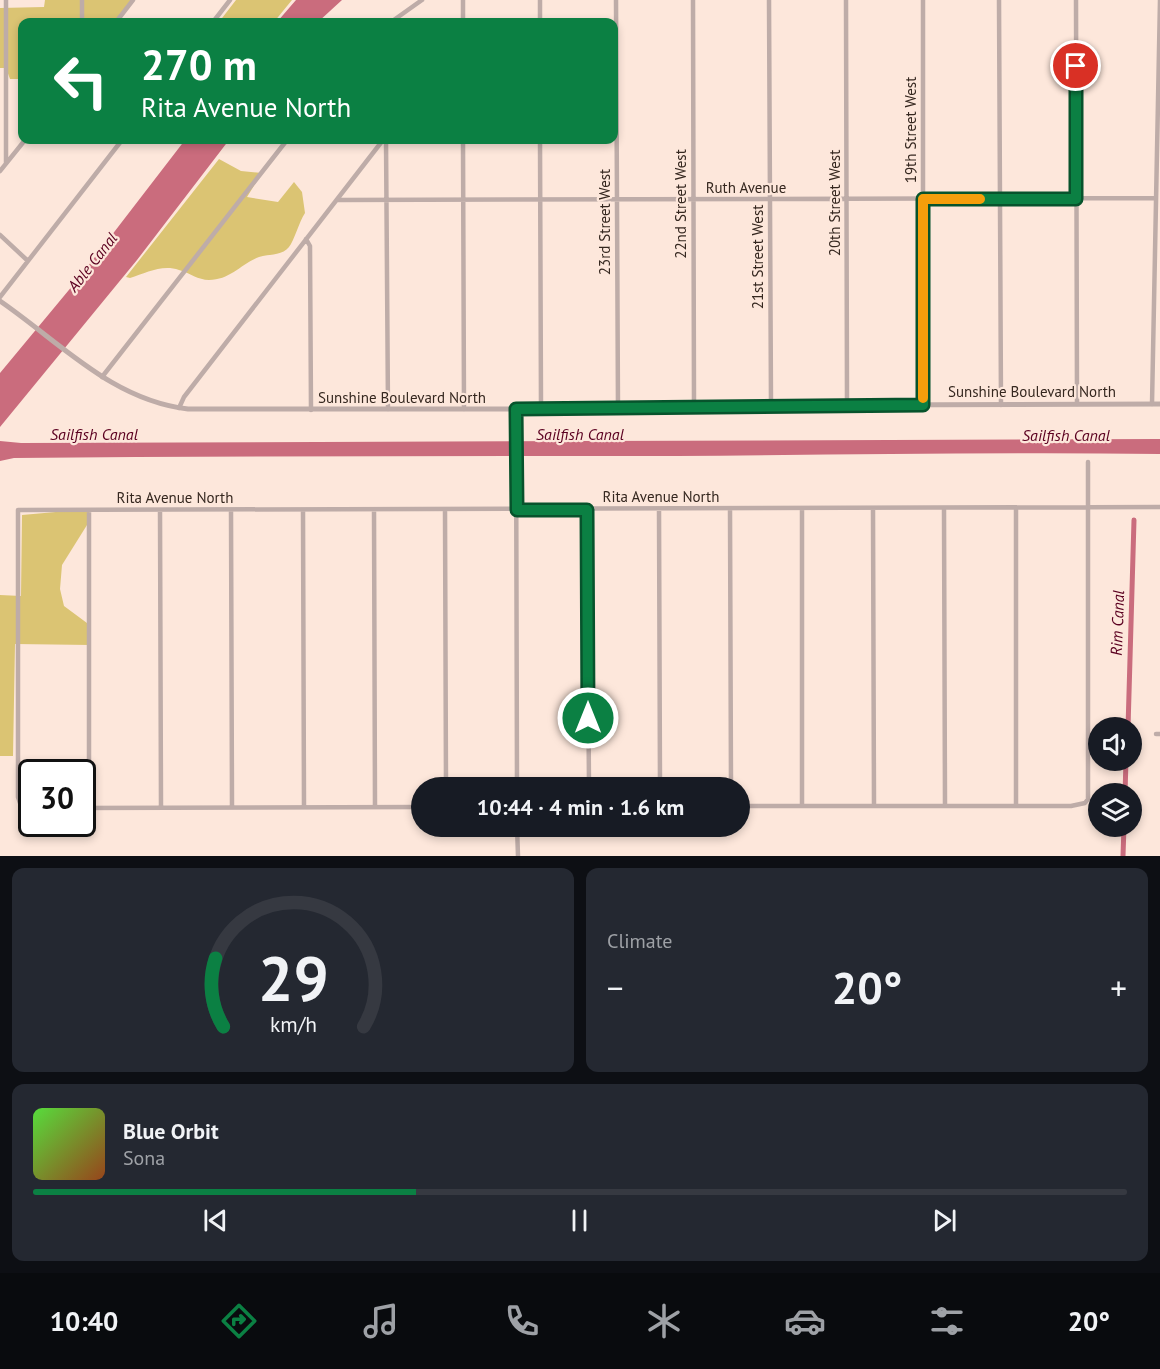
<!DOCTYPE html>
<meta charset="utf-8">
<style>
:root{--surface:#171b24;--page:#242831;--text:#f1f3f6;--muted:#9ea1a6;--line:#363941;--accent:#0b8043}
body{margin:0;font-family:"PT Sans",sans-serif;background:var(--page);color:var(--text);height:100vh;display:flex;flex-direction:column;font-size:22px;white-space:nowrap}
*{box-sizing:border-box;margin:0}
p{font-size:20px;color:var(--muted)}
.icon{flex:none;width:33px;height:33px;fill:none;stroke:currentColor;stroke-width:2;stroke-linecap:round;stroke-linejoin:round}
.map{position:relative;height:856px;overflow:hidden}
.panel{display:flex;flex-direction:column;gap:12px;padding:12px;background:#0d0f14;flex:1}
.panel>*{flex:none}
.guide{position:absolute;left:18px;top:18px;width:600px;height:126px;border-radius:12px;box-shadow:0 3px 9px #0003;background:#0b8043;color:#fff;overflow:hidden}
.tools{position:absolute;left:1088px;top:717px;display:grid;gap:12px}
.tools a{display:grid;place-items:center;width:54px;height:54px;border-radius:50%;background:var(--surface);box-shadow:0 3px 9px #0003;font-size:30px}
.speed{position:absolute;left:18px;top:759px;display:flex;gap:12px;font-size:30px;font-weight:700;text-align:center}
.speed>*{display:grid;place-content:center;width:78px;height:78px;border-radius:50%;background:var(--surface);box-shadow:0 3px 9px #0003;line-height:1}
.speed .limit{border:3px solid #111;border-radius:9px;background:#fff;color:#111}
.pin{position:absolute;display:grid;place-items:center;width:51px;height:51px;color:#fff;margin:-26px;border:3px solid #fff;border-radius:50%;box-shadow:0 2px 6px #0007}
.me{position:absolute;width:66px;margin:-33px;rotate:0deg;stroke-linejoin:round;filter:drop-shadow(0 0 4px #0008)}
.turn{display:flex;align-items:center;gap:21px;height:126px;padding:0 24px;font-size:27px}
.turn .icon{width:78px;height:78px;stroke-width:2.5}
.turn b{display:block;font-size:42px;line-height:51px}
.big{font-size:45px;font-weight:700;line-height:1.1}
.panel .widget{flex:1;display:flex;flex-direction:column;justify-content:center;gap:9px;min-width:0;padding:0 21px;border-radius:12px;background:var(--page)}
.panel .dial{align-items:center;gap:0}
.dial svg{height:156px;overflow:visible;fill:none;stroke:var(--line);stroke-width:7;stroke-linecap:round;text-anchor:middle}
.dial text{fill:var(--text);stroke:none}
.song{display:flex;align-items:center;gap:18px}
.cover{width:72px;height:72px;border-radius:9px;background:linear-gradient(135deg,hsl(110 70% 55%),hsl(20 70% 35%))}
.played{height:6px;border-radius:3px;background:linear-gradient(90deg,var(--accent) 35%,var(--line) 35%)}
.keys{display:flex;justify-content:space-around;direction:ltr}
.heat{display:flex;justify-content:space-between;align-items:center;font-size:33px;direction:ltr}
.panel .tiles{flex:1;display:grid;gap:12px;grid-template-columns:1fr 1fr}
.widget:last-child{grid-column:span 2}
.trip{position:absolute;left:411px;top:777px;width:339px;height:60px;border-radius:30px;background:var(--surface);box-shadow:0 3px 9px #0003;font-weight:700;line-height:60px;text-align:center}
.menu{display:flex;height:96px;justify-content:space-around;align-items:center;background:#090b0e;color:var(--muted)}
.menu .icon{width:42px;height:42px}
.menu .selected{color:var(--accent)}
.menu b{font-size:27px;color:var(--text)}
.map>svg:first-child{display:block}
</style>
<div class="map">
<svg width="1160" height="856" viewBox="0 0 1160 856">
<rect width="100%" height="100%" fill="#fde7db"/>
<path fill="#dbc473" d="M45 0H131L114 22H22V79H10L6 68H0V8L44 7Z
M236 0H292L274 22H219Z
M219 159 241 171 262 173 247 197 278 202 294 182 302 192 305 213C299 222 294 241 289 247 282 256 268 254 259 257 241 264 230 280 209 280 198 280 190 273 179 270 162 264 146 273 130 278L126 277Z
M78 510H90L87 525 62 565 60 589 64 606 91 626V645L15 644 13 756H0V595L21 596 22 515Z"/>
<path fill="#ca6c7d" d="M296 0H342L318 22H277Z
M185 140H229L137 260 0 427V373L78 279Z
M1160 439V454C999 452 838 455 676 456 456 456 235 456 14 458L0 461V441L21 443Z"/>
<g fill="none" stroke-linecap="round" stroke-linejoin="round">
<path stroke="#ca6c7d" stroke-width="5" d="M1128 728 1134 520
M1125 794 1126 760
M1123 856 1124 826"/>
<path stroke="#beaca8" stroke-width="4.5" d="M6 0V163
M82 0V22
M540 0V22
M616 0 618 409
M693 0 694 407
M769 0 771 406
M846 0 847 405
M923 0V405
M999 0 1001 405
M1076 0 1077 404
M116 22 133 0
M213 22 230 0
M391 22 422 0
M463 22V0
M386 140 388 409
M463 140 464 409
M540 140 541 409
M0 171 25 140
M337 200 1156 198
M0 235 28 261
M306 239 310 246 311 410
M0 297 122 140
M102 377 287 140
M1152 404 1160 0
M179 408 184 397 383 140
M516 409 517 788
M1016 508V806
M659 509 660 788
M730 509 731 788
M802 509V806
M873 509 874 806
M944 509 945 806
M89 510V808
M160 510 161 807
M231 510 232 807
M303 510 304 807
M374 510 375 807
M445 510 446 788
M587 510 589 788
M1156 734H1160
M740 806H1071L1085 803 1088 799V462
M32 808 20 803 18 797V510L1160 507
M82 808 422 807
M517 826 518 856"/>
<path stroke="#beaca8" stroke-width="5" d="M0 301C61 343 112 400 188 409H605L860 405 1160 404"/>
</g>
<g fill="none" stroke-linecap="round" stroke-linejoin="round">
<g stroke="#07532c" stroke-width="15">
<path id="route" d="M588 718 587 510H517L516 409 923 405V199H1076V66"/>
</g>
<use href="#route" stroke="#0b8043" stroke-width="10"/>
<path stroke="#f59e0b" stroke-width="10" d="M923 398V199H980"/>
</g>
<g text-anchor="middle" stroke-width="4.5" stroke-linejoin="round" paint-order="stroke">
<g font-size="15" fill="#35271f" stroke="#fde7db">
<text transform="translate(911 130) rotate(-90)" y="5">19th Street West</text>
<text x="746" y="193">Ruth Avenue</text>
<text transform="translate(835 203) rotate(-90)" y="5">20th Street West</text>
<text transform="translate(681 204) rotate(-90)" y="5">22nd Street West</text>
<text transform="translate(605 222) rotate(-90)" y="5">23rd Street West</text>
<text transform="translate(758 257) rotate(-90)" y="5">21st Street West</text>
<text x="1032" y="397">Sunshine Boulevard North</text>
<text x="402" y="403">Sunshine Boulevard North</text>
<text x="661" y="502">Rita Avenue North</text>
<text x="175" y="503">Rita Avenue North</text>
</g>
<g font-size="16" font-style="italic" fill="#5b0020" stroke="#fde7db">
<text transform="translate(92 262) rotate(-52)" y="6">Able Canal</text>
<text x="94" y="440">Sailfish Canal</text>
<text x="580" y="440">Sailfish Canal</text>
<text x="1066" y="441">Sailfish Canal</text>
<text transform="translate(1117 623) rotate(-88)" y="6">Rim Canal</text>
</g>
</g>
</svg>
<div class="tools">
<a><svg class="icon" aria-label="sound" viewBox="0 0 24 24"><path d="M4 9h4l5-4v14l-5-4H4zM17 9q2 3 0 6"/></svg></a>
<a><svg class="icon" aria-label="layers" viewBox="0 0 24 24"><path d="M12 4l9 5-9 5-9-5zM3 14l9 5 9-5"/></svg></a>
</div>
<div class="speed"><div class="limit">30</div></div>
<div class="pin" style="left:1076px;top:66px;background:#d93025"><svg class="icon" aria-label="arrive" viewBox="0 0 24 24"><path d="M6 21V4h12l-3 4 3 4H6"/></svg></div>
<svg class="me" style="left:588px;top:718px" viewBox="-20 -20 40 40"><circle r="17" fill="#0b8043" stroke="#fff" stroke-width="3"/><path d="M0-11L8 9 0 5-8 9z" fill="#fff"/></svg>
<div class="trip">10:44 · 4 min · 1.6 km</div>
<div class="guide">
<div class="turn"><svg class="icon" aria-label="left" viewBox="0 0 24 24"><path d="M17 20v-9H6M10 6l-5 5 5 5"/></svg><div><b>270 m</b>Rita Avenue North</div></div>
</div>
</div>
<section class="panel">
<div class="tiles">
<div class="widget dial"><svg viewBox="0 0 100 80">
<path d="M14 69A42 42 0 1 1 86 69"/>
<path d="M14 69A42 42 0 0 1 10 34" stroke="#0b8043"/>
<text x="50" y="56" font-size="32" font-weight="700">29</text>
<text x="50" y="72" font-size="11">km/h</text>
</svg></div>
<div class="widget"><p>Climate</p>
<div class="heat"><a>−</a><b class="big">20°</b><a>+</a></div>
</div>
<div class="widget">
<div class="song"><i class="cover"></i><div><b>Blue Orbit</b><p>Sona</p></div></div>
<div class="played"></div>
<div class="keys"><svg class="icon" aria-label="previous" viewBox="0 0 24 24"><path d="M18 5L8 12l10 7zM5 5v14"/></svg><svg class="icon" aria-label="pause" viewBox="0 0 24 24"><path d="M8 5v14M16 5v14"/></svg><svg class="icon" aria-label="next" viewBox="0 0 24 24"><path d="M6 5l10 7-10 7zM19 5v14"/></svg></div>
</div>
</div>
</section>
<nav class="menu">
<b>10:40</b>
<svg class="icon selected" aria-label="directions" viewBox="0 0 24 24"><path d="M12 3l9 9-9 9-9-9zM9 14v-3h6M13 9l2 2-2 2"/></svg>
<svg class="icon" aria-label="music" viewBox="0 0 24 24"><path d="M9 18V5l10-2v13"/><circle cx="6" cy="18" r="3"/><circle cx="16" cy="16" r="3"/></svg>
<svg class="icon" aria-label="phone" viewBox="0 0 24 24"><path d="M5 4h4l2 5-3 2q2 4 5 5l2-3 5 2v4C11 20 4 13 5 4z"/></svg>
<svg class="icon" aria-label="climate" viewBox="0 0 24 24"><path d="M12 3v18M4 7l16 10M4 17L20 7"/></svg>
<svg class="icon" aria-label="car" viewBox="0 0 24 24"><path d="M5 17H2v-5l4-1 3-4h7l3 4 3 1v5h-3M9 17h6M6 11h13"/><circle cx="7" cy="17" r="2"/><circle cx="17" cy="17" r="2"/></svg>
<svg class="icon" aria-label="filters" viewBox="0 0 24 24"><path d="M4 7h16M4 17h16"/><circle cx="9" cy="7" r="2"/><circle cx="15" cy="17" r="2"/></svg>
<b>20°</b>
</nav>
